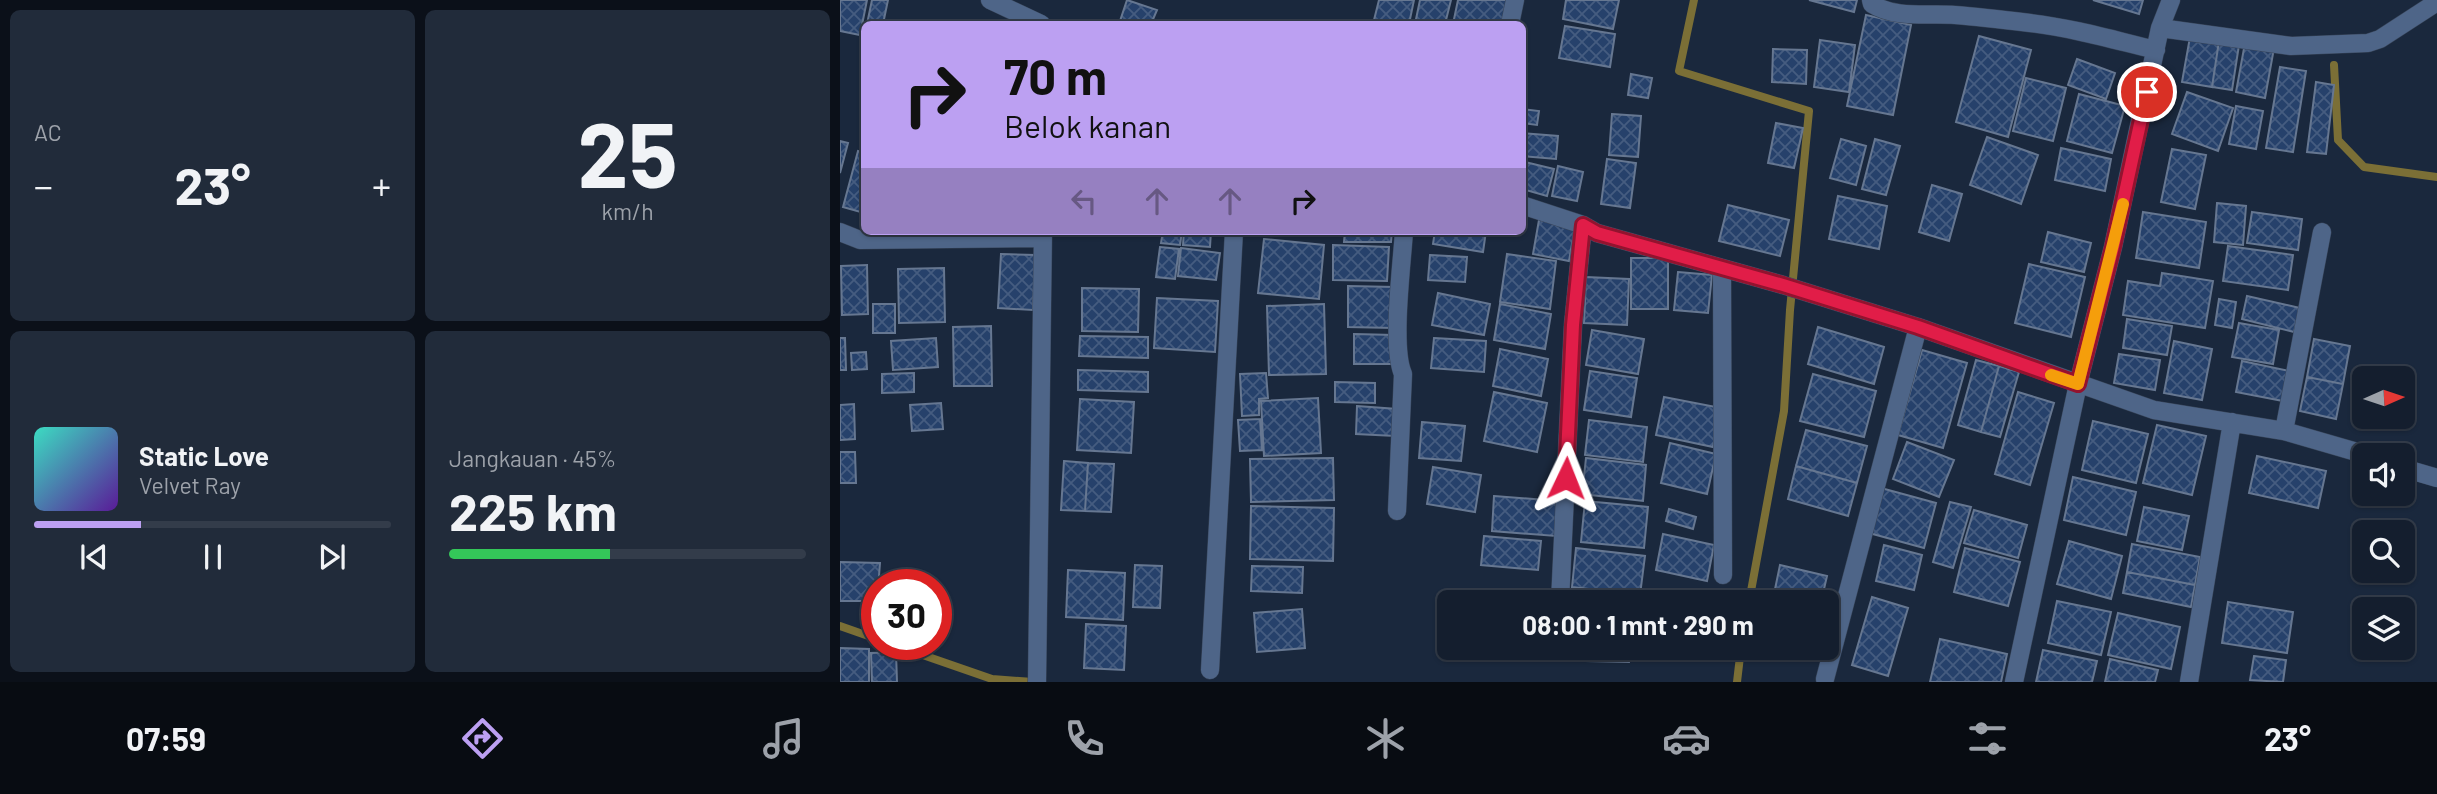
<!DOCTYPE html>
<html lang="id">
<meta charset="utf-8">
<style>
:root{--surface:#141e2e;--page:#212b3a;--text:#f1f3f6;--muted:#9da2aa;--line:#333c4a;--accent:#bca0f2}
body{margin:0;font-family:Barlow,sans-serif;background:var(--page);color:var(--text);height:100vh;display:flex;flex-direction:column;font-size:26px;white-space:nowrap}
*{box-sizing:border-box;margin:0}
p{font-size:23px;color:var(--muted)}
.icon{flex:none;width:38px;height:38px;fill:none;stroke:currentColor;stroke-width:2;stroke-linecap:round;stroke-linejoin:round}
.map{position:relative;flex:1;overflow:hidden}
.sheet{display:flex;flex-direction:column;gap:10px;padding:10px;background:#0b1019;width:840px}
.sheet>*{flex:none}
.guide{position:absolute;left:21px;top:21px;width:665px;height:214px;border-radius:10px;box-shadow:0 2px 5px #0004,0 0 0 2px var(--line);background:#bca0f2;color:#111;overflow:hidden}
.needle{width:46px;rotate:87deg}
.controls{position:absolute;left:1512px;top:366px;display:grid;gap:14px}
.controls a{display:grid;place-items:center;width:63px;height:63px;border-radius:10px;background:var(--surface);box-shadow:0 2px 5px #0004,0 0 0 2px var(--line);font-size:35px}
.speed{position:absolute;left:21px;top:569px;display:flex;gap:14px;font-size:35px;font-weight:700;text-align:center}
.speed>*{display:grid;place-content:center;width:91px;height:91px;border-radius:50%;background:var(--surface);box-shadow:0 2px 5px #0004,0 0 0 2px var(--line);line-height:1}
.speed .limit{border:10px solid #d22;background:#fff;color:#111}
.pin{position:absolute;display:grid;place-items:center;width:60px;height:60px;color:#fff;margin:-30px;border:4px solid #fff;border-radius:50%;box-shadow:0 2px 7px #0007}
.me{position:absolute;width:77px;margin:-38px;rotate:2deg;stroke-linejoin:round;filter:drop-shadow(0 0 5px #0008)}
.turn{display:flex;align-items:center;gap:24px;height:147px;padding:0 28px;font-size:32px}
.turn .icon{width:91px;height:91px;stroke-width:2.5}
.turn b{display:block;font-size:49px;line-height:60px}
.lanes{display:flex;align-items:center;height:66px;padding:0 28px;background:#0003;justify-content:center;gap:35px;direction:ltr}
.lanes .off{opacity:.35}
.big{font-size:52px;font-weight:700;line-height:1.1}
.sheet .widget{flex:1;display:flex;flex-direction:column;justify-content:center;gap:10px;min-width:0;padding:0 24px;border-radius:10px;background:var(--page)}
.sheet .dial{align-items:center;gap:0}
.dial b{font-size:91px;line-height:1}
.song{display:flex;align-items:center;gap:21px}
.cover{width:84px;height:84px;border-radius:10px;background:linear-gradient(135deg,hsl(170 70% 55%),hsl(270 70% 35%))}
.played{height:7px;border-radius:4px;background:linear-gradient(90deg,var(--accent) 30%,var(--line) 30%)}
.keys{display:flex;justify-content:space-around;direction:ltr}
.heat{display:flex;justify-content:space-between;align-items:center;font-size:38px;direction:ltr}
.charge{height:10px;border-radius:5px;background:linear-gradient(90deg,#34c759 45%,var(--line) 0)}
.sheet .tiles{flex:1;display:grid;gap:10px;grid-template-columns:repeat(2,1fr)}
.trip{position:absolute;left:597px;top:590px;width:402px;height:70px;border-radius:10px;background:var(--surface);box-shadow:0 2px 5px #0004,0 0 0 2px var(--line);font-weight:700;line-height:70px;text-align:center}
.tabs{display:flex;height:112px;justify-content:space-around;align-items:center;background:#080c12;color:var(--muted)}
.tabs .icon{width:49px;height:49px}
.tabs .current{color:var(--accent)}
.tabs b{font-size:32px;color:var(--text)}
main{display:flex;flex:1;min-height:0}
.map>svg:first-child{display:block}
</style>
<main>
<section class="sheet">
<div class="tiles">
<div class="widget"><p>AC</p>
<div class="heat"><a>−</a><b class="big">23°</b><a>+</a></div>
</div>
<div class="widget dial"><b>25</b><p>km/h</p></div>
<div class="widget">
<div class="song"><i class="cover"></i><div><b>Static Love</b><p>Velvet Ray</p></div></div>
<div class="played"></div>
<div class="keys"><svg class="icon" aria-label="previous" viewBox="0 0 24 24"><path d="M18 5L8 12l10 7zM5 5v14"/></svg><svg class="icon" aria-label="pause" viewBox="0 0 24 24"><path d="M8 5v14M16 5v14"/></svg><svg class="icon" aria-label="next" viewBox="0 0 24 24"><path d="M6 5l10 7-10 7zM19 5v14"/></svg></div>
</div>
<div class="widget"><p>Jangkauan · 45%</p><b class="big">225 km</b><div class="charge"></div></div>
</div>
</section>
<div class="map">
<svg width="1597" height="682" viewBox="0 0 1597 682">
<defs>
<pattern id="building-cross-hatch" width="8" height="8" patternUnits="userSpaceOnUse" patternTransform="scale(1.75)"><rect width="8" height="8" fill="#26416b"/><path d="M0 0l8 8M0 8l8-8" fill="none" stroke="#455c80"/></pattern>
</defs>
<rect width="100%" height="100%" fill="#1a283d"/>
<g fill="none" stroke-linecap="round" stroke-linejoin="round">
<path stroke="#7b6f36" stroke-width="8" d="M854 0 839 71 969 111 950 310 944 411 909 602
M1494 65 1498 140 1524 167 1597 177
M0 626 37 639
M51 644 152 679 193 682
M897 682 901 648"/>
</g>
<path fill="url(#building-cross-hatch)" stroke="#667791" stroke-width="2" d="M0 0H27L20 35 0 31Z
M32 0H48L43 24H27Z
M287 0 317 10 311 24H279Z
M539 0H574L569 24H533Z
M580 0H611L605 24H575Z
M618 0H668L663 24H613Z
M726 0H779L773 29 723 19Z
M969 0H1017L1014 12Z
M1253 0H1303L1299 14Z
M1026 15 1071 25 1053 115 1007 106Z
M725 26 775 34 770 67 719 58Z
M1139 36 1191 50 1168 137 1116 122Z
M1350 37 1379 41 1372 87 1342 82Z
M980 40 1015 45 1009 92 974 87Z
M1379 41 1399 45 1392 90 1372 87Z
M1405 43 1434 48 1425 98 1396 92Z
M933 49 967 50 966 84 932 82Z
M1237 59 1275 73 1266 99 1228 85Z
M1440 67 1466 71 1453 152 1426 148Z
M791 74 812 78 808 98 788 95Z
M1186 78 1226 88 1213 141 1173 131Z
M1476 82 1494 85 1486 154 1467 152Z
M1347 92 1393 108 1378 151 1332 134Z
M1239 94 1285 106 1272 153 1227 141Z
M1396 106 1423 111 1416 149 1389 144Z
M682 109 699 111 697 125 682 123Z
M772 114 801 116 798 157 769 155Z
M936 123 963 128 954 168 928 163Z
M682 133 718 136 716 159 682 156Z
M1147 137 1198 155 1181 204 1130 185Z
M1001 139 1026 146 1016 185 990 178Z
M1035 139 1060 146 1046 195 1022 189Z
M0 141 8 143 0 173Z
M1221 148 1271 159 1265 191 1215 180Z
M1332 149 1366 155 1355 209 1321 202Z
M18 151 24 153V213L3 207Z
M767 159 796 163 790 208 761 204Z
M685 162 714 169 707 196 682 189Z
M718 166 743 172 737 201 712 196Z
M1092 185 1122 194 1109 241 1079 232Z
M998 196 1047 206 1039 249 989 239Z
M1377 203 1406 206 1403 245 1374 242Z
M888 205 949 220 940 256 879 241Z
M1303 212 1366 222 1359 268 1296 258Z
M1412 212 1462 219 1458 250 1407 243Z
M699 220 735 227 729 261 693 254Z
M323 231H342L340 245 321 243Z
M344 231H371L370 247 343 245Z
M505 231H552L551 242H504Z
M595 231H646L643 252 593 244Z
M1208 232 1251 243 1244 272 1201 262Z
M424 239 484 245 479 299 418 293Z
M493 245 549 247 547 281 493 280Z
M1388 246 1453 255 1448 290 1383 281Z
M320 247 339 249 335 279 316 277Z
M341 248 380 253 376 280 338 276Z
M161 254 195 255 193 310 158 308Z
M667 254 716 261 710 309 660 302Z
M590 255 627 257 625 282 588 280Z
M791 258H828V309H791Z
M1189 264 1245 277 1231 337 1175 323Z
M27 265 28 314 2 315 1 266Z
M104 268 105 322 59 323 58 269Z
M838 272 872 275 868 313 834 310Z
M1322 273 1373 281 1365 328 1283 315 1288 281 1320 286Z
M746 277 789 279 787 325 744 323Z
M508 286 555 287 554 328 508 327Z
M242 288 299 289 298 332 242 331Z
M598 293 650 304 644 335 592 325Z
M1407 296 1460 308 1454 332 1402 319Z
M317 298 378 301 375 352 314 348Z
M1379 299 1396 302 1392 328 1375 325Z
M33 304H55V333H33Z
M484 304 486 374 429 375 427 306Z
M660 304 711 314 705 349 654 340Z
M1287 319 1332 326 1327 355 1283 348Z
M1399 323 1439 330 1433 364 1392 357Z
M151 326 152 386H114L113 327Z
M978 327 1044 347 1034 384 968 364Z
M752 330 804 339 798 374 746 365Z
M514 334 554 335V364H514Z
M240 336 308 337V358L239 356Z
M0 338H5L6 370H0Z
M96 338 98 367 53 370 51 341Z
M594 338 646 341 644 372 591 368Z
M1474 339 1510 346 1503 384 1467 377Z
M1334 341 1372 349 1362 400 1324 393Z
M660 349 708 359 701 396 653 386Z
M1082 350 1127 363 1103 448 1058 435Z
M26 352 27 369 12 370 11 353Z
M1279 354 1320 360 1315 390 1274 383Z
M1136 360 1159 366 1141 432 1118 425Z
M1402 361 1449 371 1443 401 1396 392Z
M1159 366 1179 372 1160 437 1141 432Z
M238 370 308 372V392L238 390Z
M750 371 797 378 791 417 744 410Z
M74 373V392L42 393V374Z
M426 373 428 398 419 399V415L402 416 400 374Z
M973 374 1036 391 1024 437 960 421Z
M1467 377 1503 384 1496 419 1460 411Z
M495 382 535 383V403L495 402Z
M654 392 707 403 697 452 644 441Z
M1178 392 1214 403 1190 485 1155 474Z
M824 397 881 408 873 447 816 435Z
M478 398 481 453 424 456 421 401Z
M240 399 294 402 291 453 237 450Z
M101 403 103 429 72 431 70 405Z
M14 404 15 439 0 440V405Z
M517 406 557 409 555 436 516 434Z
M420 419 422 450 400 451 398 420Z
M749 420 807 427 803 462 745 455Z
M1253 421 1308 434 1296 483 1242 470Z
M582 422 625 426 621 461 579 458Z
M1317 425 1366 436 1352 495 1303 483Z
M966 430 1027 446 1017 483 956 466Z
M1067 442 1114 460 1099 497 1053 479Z
M830 443 876 454 867 494 821 483Z
M0 452H15L16 483H0Z
M1417 456 1486 471 1478 508 1409 493Z
M493 458 494 500 411 502 410 459Z
M746 458 806 465 803 501 742 494Z
M224 461 248 463 245 511 221 510Z
M248 463 274 464 271 512 245 511Z
M956 466 1017 483 1008 516 948 499Z
M593 467 641 475 635 512 587 504Z
M1233 477 1296 492 1286 535 1224 520Z
M1041 488 1096 503 1084 548 1029 533Z
M654 496 719 501 716 536 652 531Z
M745 501 808 507 804 548 741 542Z
M1110 502 1131 507 1113 568 1093 562Z
M411 506 494 508 493 561 410 559Z
M1304 507 1349 516 1342 550 1297 541Z
M829 509 856 517 853 529 826 521Z
M1134 510 1187 525 1178 558 1124 543Z
M823 534 874 545 867 581 816 570Z
M644 536 701 541 698 570 641 565Z
M1229 541 1282 556 1271 599 1217 584Z
M1292 544 1360 557 1355 585 1287 572Z
M1044 545 1082 555 1074 590 1036 581Z
M736 548 805 556 800 595 732 587Z
M1125 548 1180 562 1168 606 1114 592Z
M0 562 40 563 37 601H0Z
M295 565 322 566 320 608 293 607Z
M940 565 987 576 981 602H968L934 594Z
M412 566 463 567 462 593 411 591Z
M228 570 285 573 283 620 226 617Z
M1287 572 1355 585 1351 607 1283 593Z
M1032 597 1068 608 1048 676 1012 665Z
M1217 601 1271 612 1261 655 1208 643Z
M1388 602 1453 612 1447 653 1382 643Z
M462 609 465 648 417 652 414 613Z
M1278 613 1340 627 1331 669 1268 655Z
M246 624 286 626 284 670 244 668Z
M1100 639 1167 654 1161 682H1090Z
M0 648 29 649V682H0Z
M747 648H790L789 662 746 661Z
M1203 650 1257 661 1252 682H1196Z
M56 652 57 682H32L31 653Z
M1414 656 1446 660 1443 682 1410 680Z
M1270 659 1318 670 1315 682H1265Z"/>
<g fill="none" stroke-linecap="round" stroke-linejoin="round">
<g stroke="#384559" stroke-width="19">
<path id="minor" d="M150 0 201 24
M1031 0 1032 4C1055 19 1088 13 1115 15 1140 17 1165 20 1190 23 1233 28 1274 40 1316 50
M670 24 675 0
M1320 28 1451 46 1528 43 1540 39 1597 2
M682 205 743 225 757 233 943 285 1078 327 1314 410 1444 431 1527 455
M0 232 20 240 203 238
M882 270 883 575
M1444 431 1482 232
M1563 468 1597 478
M557 511 563 374C551 347 562 264 564 231
M720 602 733 325 743 225
M370 670 394 231
M985 679 1078 327
M197 682 203 231
M1174 682 1238 384 1273 247 1320 28 1331 0
M1349 682 1392 422"/>
</g>
<use href="#minor" stroke="#4e6588" stroke-width="18"/>
</g>
<g fill="none" stroke-linecap="round" stroke-linejoin="round">
<g stroke="#92132f" stroke-width="18">
<path id="route" d="M726 478 733 325 743 225 757 233 943 285 1078 327 1238 384 1273 247 1307 92"/>
</g>
<use href="#route" stroke="#e11d48" stroke-width="12"/>
<path stroke="#f59e0b" stroke-width="12" d="M1211 375 1238 384 1283 204"/>
</g>
</svg>
<div class="controls">
<a><svg class="needle" viewBox="-14 -14 28 28"><path d="M0-13l5 13h-10z" fill="#e53935"/><path d="M0 13l5-13h-10z" fill="#9da2aa"/></svg></a>
<a><svg class="icon" aria-label="sound" viewBox="0 0 24 24"><path d="M4 9h4l5-4v14l-5-4H4zM17 9q2 3 0 6"/></svg></a>
<a><svg class="icon" aria-label="search" viewBox="0 0 24 24"><circle cx="10" cy="10" r="6"/><path d="M15 15l6 6"/></svg></a>
<a><svg class="icon" aria-label="layers" viewBox="0 0 24 24"><path d="M12 4l9 5-9 5-9-5zM3 14l9 5 9-5"/></svg></a>
</div>
<div class="speed"><div class="limit">30</div></div>
<div class="pin" style="left:1307px;top:92px;background:#d93025"><svg class="icon" aria-label="arrive" viewBox="0 0 24 24"><path d="M6 21V4h12l-3 4 3 4H6"/></svg></div>
<svg class="me" style="left:726px;top:478px" viewBox="-20 -20 40 40"><path d="M0-17L14 15 0 8-14 15z" fill="#e11d48" stroke="#fff" stroke-width="4"/></svg>
<div class="trip">08:00 · 1 mnt · 290 m</div>
<div class="guide">
<div class="turn"><svg class="icon" aria-label="right" viewBox="0 0 24 24"><path d="M7 20v-9h11M14 6l5 5-5 5"/></svg><div><b>70 m</b>Belok kanan</div></div>
<div class="lanes"><svg class="icon off" aria-label="left" viewBox="0 0 24 24"><path d="M17 20v-9H6M10 6l-5 5 5 5"/></svg><svg class="icon off" aria-label="ahead" viewBox="0 0 24 24"><path d="M12 20V5M6 11l6-6 6 6"/></svg><svg class="icon off" aria-label="ahead" viewBox="0 0 24 24"><path d="M12 20V5M6 11l6-6 6 6"/></svg><svg class="icon" aria-label="right" viewBox="0 0 24 24"><path d="M7 20v-9h11M14 6l5 5-5 5"/></svg></div>
</div>
</div>
</main>
<nav class="tabs">
<b>07:59</b>
<svg class="icon current" aria-label="directions" viewBox="0 0 24 24"><path d="M12 3l9 9-9 9-9-9zM9 14v-3h6M13 9l2 2-2 2"/></svg>
<svg class="icon" aria-label="music" viewBox="0 0 24 24"><path d="M9 18V5l10-2v13"/><circle cx="6" cy="18" r="3"/><circle cx="16" cy="16" r="3"/></svg>
<svg class="icon" aria-label="phone" viewBox="0 0 24 24"><path d="M5 4h4l2 5-3 2q2 4 5 5l2-3 5 2v4C11 20 4 13 5 4z"/></svg>
<svg class="icon" aria-label="climate" viewBox="0 0 24 24"><path d="M12 3v18M4 7l16 10M4 17L20 7"/></svg>
<svg class="icon" aria-label="car" viewBox="0 0 24 24"><path d="M5 17H2v-5l4-1 3-4h7l3 4 3 1v5h-3M9 17h6M6 11h13"/><circle cx="7" cy="17" r="2"/><circle cx="17" cy="17" r="2"/></svg>
<svg class="icon" aria-label="filters" viewBox="0 0 24 24"><path d="M4 7h16M4 17h16"/><circle cx="9" cy="7" r="2"/><circle cx="15" cy="17" r="2"/></svg>
<b>23°</b>
</nav>
